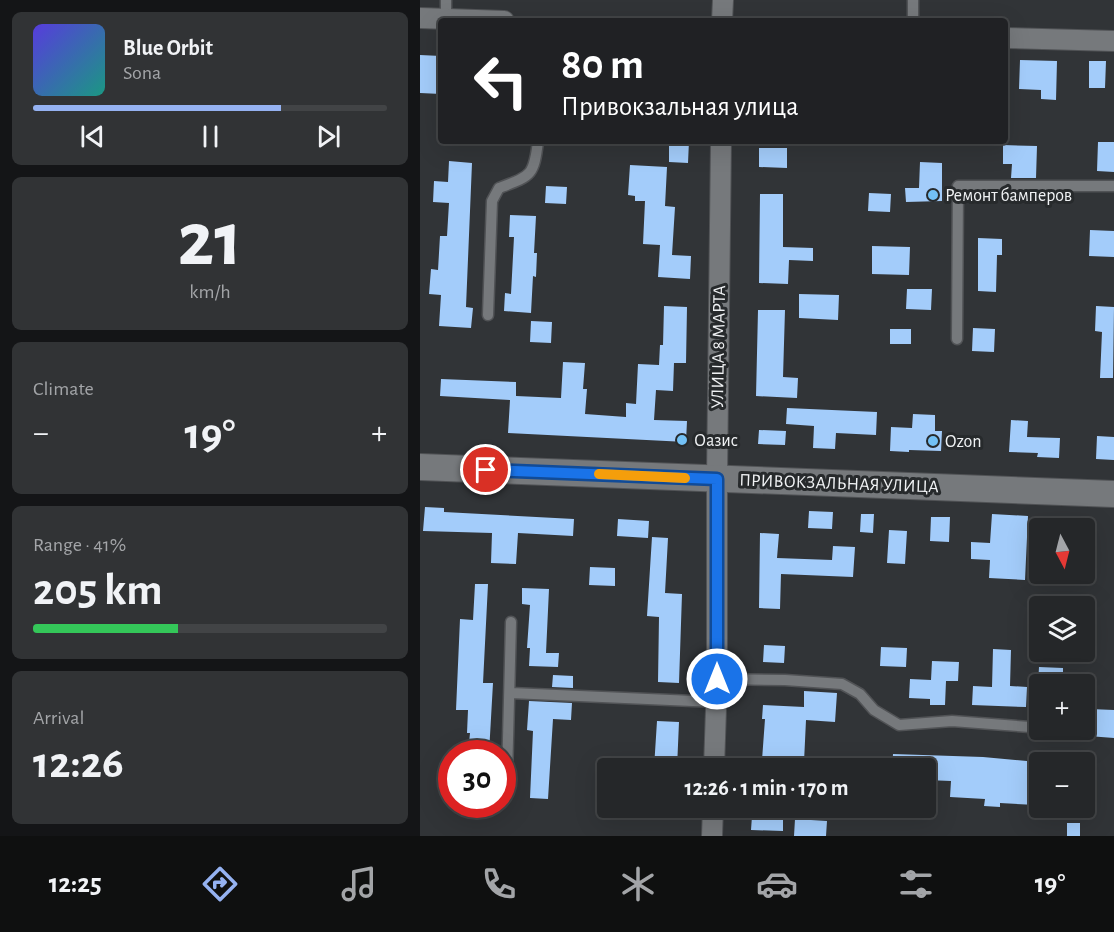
<!DOCTYPE html>
<meta charset="utf-8">
<style>
:root{--surface:#252729;--page:#313335;--text:#f1f3f6;--muted:#a3a5a8;--line:#424446;--accent:#95b2f1}
body{margin:0;font-family:"Alegreya Sans",sans-serif;background:var(--page);color:var(--text);height:100vh;display:flex;flex-direction:column;font-size:22px;white-space:nowrap}
*{box-sizing:border-box;margin:0}
p{font-size:20px;color:var(--muted)}
.icon{flex:none;width:33px;height:33px;fill:none;stroke:currentColor;stroke-width:2;stroke-linecap:round;stroke-linejoin:round}
.map{position:relative;flex:1;overflow:hidden}
.details{display:flex;flex-direction:column;gap:12px;padding:12px;background:#141517;width:420px}
.details>*{flex:none}
.guide{position:absolute;left:18px;top:18px;width:570px;height:126px;border-radius:6px;box-shadow:0 6px 24px #0002,0 0 0 2px var(--line);background:#202124;color:#fff;overflow:hidden}
.needle{width:39px;rotate:173deg}
.controls{position:absolute;left:609px;top:518px;display:grid;gap:12px}
.controls a{display:grid;place-items:center;width:66px;height:66px;border-radius:6px;background:var(--surface);box-shadow:0 6px 24px #0002,0 0 0 2px var(--line);font-size:30px}
.speed{position:absolute;left:18px;top:740px;display:flex;gap:12px;font-size:30px;font-weight:700;text-align:center}
.speed>*{display:grid;place-content:center;width:78px;height:78px;border-radius:50%;background:var(--surface);box-shadow:0 6px 24px #0002,0 0 0 2px var(--line);line-height:1}
.speed .limit{border:9px solid #d22;background:#fff;color:#111}
.pin{position:absolute;display:grid;place-items:center;width:51px;height:51px;color:#fff;margin:-26px;border:3px solid #fff;border-radius:50%;box-shadow:0 2px 6px #0007}
.me{position:absolute;width:66px;margin:-33px;rotate:0deg;stroke-linejoin:round;filter:drop-shadow(0 0 4px #0008)}
.turn{display:flex;align-items:center;gap:21px;height:126px;padding:0 24px;font-size:27px}
.turn .icon{width:78px;height:78px;stroke-width:2.5}
.turn b{display:block;font-size:42px;line-height:51px}
.big{font-size:45px;font-weight:700;line-height:1.1}
.details .card{flex:1;display:flex;flex-direction:column;justify-content:center;gap:9px;min-width:0;padding:0 21px;border-radius:9px;background:var(--page)}
.details .dial{align-items:center;gap:0}
.dial b{font-size:78px;line-height:1}
.song{display:flex;align-items:center;gap:18px}
.cover{width:72px;height:72px;border-radius:9px;background:linear-gradient(135deg,hsl(250 70% 55%),hsl(170 70% 35%))}
.played{height:6px;border-radius:3px;background:linear-gradient(90deg,var(--accent) 70%,var(--line) 70%)}
.keys{display:flex;justify-content:space-around;direction:ltr}
.heat{display:flex;justify-content:space-between;align-items:center;font-size:33px;direction:ltr}
.charge{height:9px;border-radius:4px;background:linear-gradient(90deg,#34c759 41%,var(--line) 0)}
.trip{position:absolute;left:177px;top:758px;width:339px;height:60px;border-radius:6px;background:var(--surface);box-shadow:0 6px 24px #0002,0 0 0 2px var(--line);font-weight:700;line-height:60px;text-align:center}
.menu{display:flex;height:96px;justify-content:space-around;align-items:center;background:#0f1010;color:var(--muted)}
.menu .icon{width:42px;height:42px}
.menu .active{color:var(--accent)}
.menu b{font-size:27px;color:var(--text)}
main{display:flex;flex:1;min-height:0}
.map>svg:first-child{display:block}
</style>
<main>
<section class="details">
<div class="card">
<div class="song"><i class="cover"></i><div><b>Blue Orbit</b><p>Sona</p></div></div>
<div class="played"></div>
<div class="keys"><svg class="icon" aria-label="previous" viewBox="0 0 24 24"><path d="M18 5L8 12l10 7zM5 5v14"/></svg><svg class="icon" aria-label="pause" viewBox="0 0 24 24"><path d="M8 5v14M16 5v14"/></svg><svg class="icon" aria-label="next" viewBox="0 0 24 24"><path d="M6 5l10 7-10 7zM19 5v14"/></svg></div>
</div>
<div class="card dial"><b>21</b><p>km/h</p></div>
<div class="card"><p>Climate</p>
<div class="heat"><a>−</a><b class="big">19°</b><a>+</a></div>
</div>
<div class="card"><p>Range · 41%</p><b class="big">205 km</b><div class="charge"></div></div>
<div class="card"><p>Arrival</p><b class="big">12:26</b></div>
</section>
<div class="map">
<svg width="694" height="836" viewBox="0 0 694 836">
<rect width="100%" height="100%" fill="#313437"/>
<path fill="#a3ccfa" d="M0 55 21 56V94L0 93Z
M600 60 637 61 636 100 621 99V90L599 89Z
M669 61H686L685 88H669Z
M249 141H269L268 163 249 162Z
M678 142H694V172L677 171Z
M583 145 617 146 616 178H591L592 164H583Z
M339 148H367V168L339 167Z
M29 161 52 163 46 307 53 308 51 328 19 326 21 295 9 294 11 269 18 270 20 236H27L29 203 13 202 14 181 28 182Z
M500 162 522 163V201L486 202 485 188H499Z
M210 165 247 167 245 206 255 207 252 255 271 256 270 279 238 277 240 245 223 244 225 201H215V196L208 195Z
M126 186 147 187 146 204 125 203Z
M449 193 471 194 470 212 448 211Z
M340 194H363V247L393 248V261L369 260 368 284 339 283Z
M90 215 116 216 114 253H117L116 277 113 276 111 313 84 311 85 293 91 294 94 237H89Z
M670 230 694 231V257L669 256Z
M558 238 582 239V255H577L576 292 558 291Z
M452 246 490 247 489 275 452 274Z
M487 289H512L511 310 486 309Z
M379 294 419 295 418 320 379 318Z
M244 306 267 307 266 363H254L253 391 236 390 234 420 267 421 266 442 88 433 90 400 20 396 21 379 96 382V396L141 398 143 362 165 363 163 389H167L165 414 206 417V403L216 404 218 364 239 365 240 345H243Z
M676 306 694 307 693 378H680L682 332 675 331Z
M338 310H365L363 377 378 378 377 398 336 396Z
M111 321 132 322 131 343 110 342Z
M553 328 575 329 574 352 552 351Z
M470 329H491V344H470Z
M367 408 457 412 456 435 416 433 415 449 393 448 394 426 366 424Z
M493 414 515 415V431H522L521 451 489 450V452L470 451 471 427 492 428Z
M591 420 608 421 607 437 640 438 639 458 617 457 618 453 589 452Z
M339 430 366 431 365 445 338 444Z
M677 436 694 437V460L676 459Z
M5 507 24 508V512L154 519 153 536 98 533 96 564 71 563 72 533 3 531Z
M389 511 413 512 412 529 388 528Z
M441 514H454L453 533 440 532Z
M572 514 608 516 605 580 569 578 570 560 551 559V542L570 543Z
M511 517H530L529 542 510 541Z
M198 519 229 521 228 538 197 536Z
M469 530 487 531 485 564 467 563Z
M340 533 359 534 357 558 412 560 413 546 435 547 433 577 361 574 360 609 339 608Z
M232 537 248 538 245 593 262 594 259 683 238 682 239 617 227 616Z
M170 567 195 568V586L169 585Z
M55 584H68L63 683H73L69 753H48L50 733H47L48 710H36L40 619 53 620Z
M102 588 129 589 126 653H139L138 667 109 666 110 648H107L110 605 102 604Z
M344 645 365 646 364 663 343 662Z
M461 647 487 648 486 667 460 666Z
M573 649 591 650 590 686 607 687 606 707 552 705 553 686 572 687Z
M512 661 539 662 538 681H526L525 705H510V699L489 698 490 679 511 680Z
M619 667 643 668V684H618Z
M133 675 153 676V688L132 687Z
M384 691 417 693 415 722 386 720 384 762 342 760 345 719H342L343 705 384 707Z
M109 701 152 703 151 720 133 719 128 799 110 798 113 731 107 730Z
M670 709 694 710V738L668 736Z
M237 721 259 722 257 768H234Z
M473 754 563 757 618 762 616 805 580 803V807L564 806 565 799 530 797 531 781 506 780V768H472Z
M332 816 363 818V831L331 830Z
M375 819 407 821 406 836H374Z
M647 823H660V836H647Z"/>
<g fill="none" stroke-linecap="round" stroke-linejoin="round">
<g stroke="#515356" stroke-width="13">
<path id="service" d="M26 19V0
M493 21V0
M68 315 72 201 79 188C111 176 114 176 118 141
M537 339 538 186H694
M297 679 365 680 422 684 440 694 454 710 479 725 532 721 610 727
M91 693 296 702
M87 778 91 622"/>
</g>
<g stroke="#515356" stroke-width="22">
<path id="minor" d="M0 18 84 21
M302 21 303 0
M585 38 694 41
M294 768 297 679V479L301 141
M292 836 293 807"/>
</g>
<g stroke="#515356" stroke-width="28">
<path id="tertiary" d="M0 467 694 494"/>
</g>
<use href="#service" stroke="#76797c" stroke-width="10"/>
<use href="#minor" stroke="#76797c" stroke-width="20"/>
<use href="#tertiary" stroke="#76797c" stroke-width="26"/>
</g>
<g fill="none" stroke-linecap="round" stroke-linejoin="round">
<g stroke="#114b97" stroke-width="15">
<path id="route" d="M66 470 297 479V679"/>
</g>
<use href="#route" stroke="#1a73e8" stroke-width="10"/>
<path stroke="#f59e0b" stroke-width="10" d="M179 474 265 478"/>
</g>
<g fill="#73c1f6" stroke="#272a2c" stroke-width="2">
<circle cx="513" cy="195" r="6"/>
<circle cx="262" cy="440" r="6"/>
<circle cx="513" cy="441" r="6"/>
</g>
<g text-anchor="middle" stroke-width="6" stroke-linejoin="round" paint-order="stroke">
<g font-size="18" fill="#f0f2f4" stroke="#272a2c" text-anchor="start">
<text x="525" y="201">Ремонт бамперов</text>
<text x="274" y="446">Оазис</text>
<text x="525" y="447">Ozon</text>
</g>
<g font-size="18" fill="#f0f2f4" stroke="#272a2c">
<text transform="translate(298 347) rotate(-89)" y="6">УЛИЦА 8 МАРТА</text>
<text transform="translate(419 483) rotate(2)" y="6">ПРИВОКЗАЛЬНАЯ УЛИЦА</text>
</g>
</g>
</svg>
<div class="controls">
<a><svg class="needle" viewBox="-14 -14 28 28"><path d="M0-13l5 13h-10z" fill="#e53935"/><path d="M0 13l5-13h-10z" fill="#a3a5a8"/></svg></a>
<a><svg class="icon" aria-label="layers" viewBox="0 0 24 24"><path d="M12 4l9 5-9 5-9-5zM3 14l9 5 9-5"/></svg></a>
<a>+</a>
<a>−</a>
</div>
<div class="speed"><div class="limit">30</div></div>
<div class="pin" style="left:66px;top:470px;background:#d93025"><svg class="icon" aria-label="arrive" viewBox="0 0 24 24"><path d="M6 21V4h12l-3 4 3 4H6"/></svg></div>
<svg class="me" style="left:297px;top:679px" viewBox="-20 -20 40 40"><circle r="17" fill="#1a73e8" stroke="#fff" stroke-width="3"/><path d="M0-11L8 9 0 5-8 9z" fill="#fff"/></svg>
<div class="trip">12:26 · 1 min · 170 m</div>
<div class="guide">
<div class="turn"><svg class="icon" aria-label="left" viewBox="0 0 24 24"><path d="M17 20v-9H6M10 6l-5 5 5 5"/></svg><div><b>80 m</b>Привокзальная улица</div></div>
</div>
</div>
</main>
<nav class="menu">
<b>12:25</b>
<svg class="icon active" aria-label="directions" viewBox="0 0 24 24"><path d="M12 3l9 9-9 9-9-9zM9 14v-3h6M13 9l2 2-2 2"/></svg>
<svg class="icon" aria-label="music" viewBox="0 0 24 24"><path d="M9 18V5l10-2v13"/><circle cx="6" cy="18" r="3"/><circle cx="16" cy="16" r="3"/></svg>
<svg class="icon" aria-label="phone" viewBox="0 0 24 24"><path d="M5 4h4l2 5-3 2q2 4 5 5l2-3 5 2v4C11 20 4 13 5 4z"/></svg>
<svg class="icon" aria-label="climate" viewBox="0 0 24 24"><path d="M12 3v18M4 7l16 10M4 17L20 7"/></svg>
<svg class="icon" aria-label="car" viewBox="0 0 24 24"><path d="M5 17H2v-5l4-1 3-4h7l3 4 3 1v5h-3M9 17h6M6 11h13"/><circle cx="7" cy="17" r="2"/><circle cx="17" cy="17" r="2"/></svg>
<svg class="icon" aria-label="filters" viewBox="0 0 24 24"><path d="M4 7h16M4 17h16"/><circle cx="9" cy="7" r="2"/><circle cx="15" cy="17" r="2"/></svg>
<b>19°</b>
</nav>
